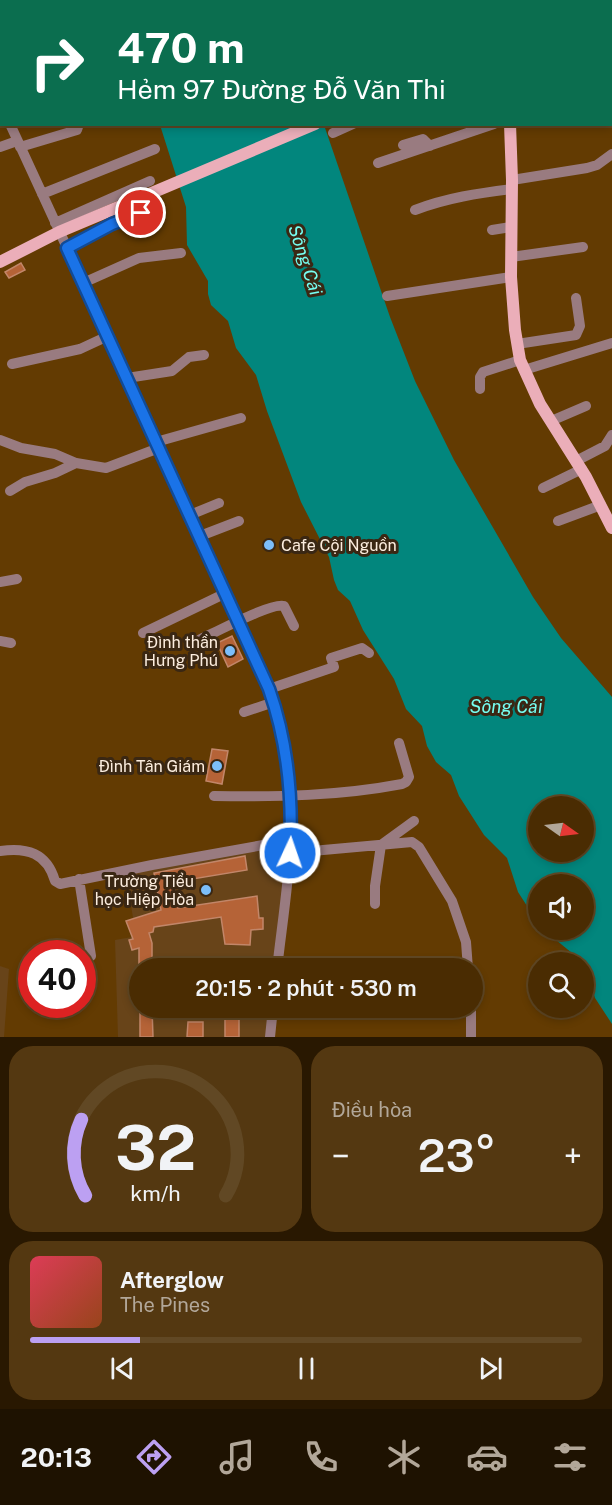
<!DOCTYPE html>
<html lang="vi">
<meta charset="utf-8">
<style>
:root{--surface:#4a2c02;--page:#543811;--text:#f1f3f6;--muted:#b2a799;--line:#614824;--accent:#bca0f2}
body{margin:0;font-family:"Public Sans",sans-serif;background:var(--page);color:var(--text);height:100vh;display:flex;flex-direction:column;font-size:22px;white-space:nowrap}
*{box-sizing:border-box;margin:0}
p{font-size:20px;color:var(--muted)}
.icon{flex:none;width:33px;height:33px;fill:none;stroke:currentColor;stroke-width:2;stroke-linecap:round;stroke-linejoin:round}
.map{position:relative;height:1037px;overflow:hidden}
.details{display:flex;flex-direction:column;gap:9px;padding:9px;background:#291801;flex:1}
.details>*{flex:none}
.guide{position:absolute;left:0px;top:0px;width:612px;height:126px;box-shadow:0 3px 9px #0003,0 0 0 2px var(--line);background:#0b6e4f;color:#fff;overflow:hidden}
.needle{width:39px;rotate:104deg}
.controls{position:absolute;left:528px;top:796px;display:grid;gap:12px}
.controls a{display:grid;place-items:center;width:66px;height:66px;border-radius:50%;background:var(--surface);box-shadow:0 3px 9px #0003,0 0 0 2px var(--line);font-size:30px}
.speed{position:absolute;left:18px;top:940px;display:flex;gap:12px;font-size:30px;font-weight:700;text-align:center}
.speed>*{display:grid;place-content:center;width:78px;height:78px;border-radius:50%;background:var(--surface);box-shadow:0 3px 9px #0003,0 0 0 2px var(--line);line-height:1}
.speed .limit{border:9px solid #d22;background:#fff;color:#111}
.pin{position:absolute;display:grid;place-items:center;width:51px;height:51px;color:#fff;margin:-26px;border:3px solid #fff;border-radius:50%;box-shadow:0 2px 6px #0007}
.me{position:absolute;width:66px;margin:-33px;rotate:3deg;stroke-linejoin:round;filter:drop-shadow(0 0 4px #0008)}
.turn{display:flex;align-items:center;gap:21px;height:126px;padding:0 18px;font-size:27px}
.turn .icon{width:78px;height:78px;stroke-width:2.5}
.turn b{display:block;font-size:42px;line-height:51px}
.big{font-size:45px;font-weight:600;line-height:1.1}
.details .card{flex:1;display:flex;flex-direction:column;justify-content:center;gap:9px;min-width:0;padding:0 21px;border-radius:24px;background:var(--page)}
.details .dial{align-items:center;gap:0}
.dial svg{height:156px;overflow:visible;fill:none;stroke:var(--line);stroke-width:7;stroke-linecap:round;text-anchor:middle}
.dial text{fill:var(--text);stroke:none}
.song{display:flex;align-items:center;gap:18px}
.cover{width:72px;height:72px;border-radius:9px;background:linear-gradient(135deg,hsl(350 70% 55%),hsl(20 70% 35%))}
.played{height:6px;border-radius:3px;background:linear-gradient(90deg,var(--accent) 20%,var(--line) 20%)}
.keys{display:flex;justify-content:space-around;direction:ltr}
.heat{display:flex;justify-content:space-between;align-items:center;font-size:33px;direction:ltr}
.details .tiles{flex:1;display:grid;gap:9px;grid-template-columns:1fr 1fr}
.card:last-child{grid-column:span 2}
.trip{position:absolute;left:129px;top:958px;width:354px;height:60px;border-radius:30px;background:var(--surface);box-shadow:0 3px 9px #0003,0 0 0 2px var(--line);font-weight:600;line-height:60px;text-align:center}
.tab-bar{display:flex;height:96px;justify-content:space-around;align-items:center;background:#1e1201;color:var(--muted)}
.tab-bar .icon{width:42px;height:42px}
.tab-bar .active{color:var(--accent)}
.tab-bar b{font-size:27px;color:var(--text)}
.map>svg:first-child{display:block}
</style>
<div class="map">
<svg width="612" height="1037" viewBox="0 0 612 1037">
<rect width="100%" height="100%" fill="#633b02"/>
<path fill="#684419" d="M268 847 288 851 276 969H140V1008H272L269 1037H118L115 940 132 937 126 921 133 918 126 873Z
M0 966 9 969 4 1037H0Z"/>
<path fill="#02867d" fill-rule="evenodd" d="M160 125H324L390 317 415 381 454 460 533 597 561 638 612 697V1024L595 998 584 963 544 930H584V885H538V923L518 892 507 858 484 835 459 796 451 775 436 762 427 746 422 726 406 709 394 679 363 630 350 601 338 590 334 580 329 557 301 502 267 411 256 375 236 348 228 321 211 305 208 294V281L187 245 186 207ZM538 807H584V852H538Z"/>
<path fill="#b56337" stroke="#c28669" stroke-width="1.5" d="M21 263 25 270 9 278 5 272Z
M232 636 243 659 228 667 217 643Z
M212 749 228 751 222 784 206 781Z
M245 856 247 870 174 882 178 908 257 896 259 918H263V929L251 930 250 945 225 944 221 917 154 927 153 932 149 933 152 943V969H139V948L132 950 129 940 133 939 126 921 161 910 154 873Z
M140 1008H152L153 1037H140Z
M225 1008H239V1037H225Z
M188 1022H203V1037H187Z"/>
<g fill="none" stroke-linecap="round" stroke-linejoin="round">
<path stroke="#997b80" stroke-width="10" d="M438 0V2
M0 74H2
M0 103 2 107
M0 117 2 116
M10 124 258 662C270 692 281 722 286 754 299 825 285 898 277 969
M333 133 353 124
M403 145 423 139 430 146
M0 147 17 141
M20 147 77 130 79 124
M378 163 494 124
M512 180 587 168 597 165 612 154
M42 194 155 149
M415 210C446 198 479 193 512 189
M55 223 150 181
M492 230 511 227
M67 248 112 224 156 207
M511 257 583 247
M83 283 139 258 181 253
M387 296 511 277
M517 344 576 335 580 326 576 298
M12 364 80 349 108 336
M524 370 612 343
M127 378 172 371 189 357 204 355
M480 389V377L483 372 520 360
M551 421 586 406
M0 440 21 448 55 454 76 463 106 468 159 448
M156 442 241 418
M576 461 605 446 612 435
M543 488 582 469
M10 491 25 482 55 473 76 463
M190 515 219 503
M558 521 601 505
M200 536 239 521
M0 582 17 579
M143 633 226 593
M199 640C214 633 272 602 284 606L294 626
M0 641 11 643
M269 689 334 667 331 658 362 648 369 653
M244 712 274 702
M214 796C277 797 339 796 402 784L406 782 409 777 399 743
M0 851C27 847 47 853 55 881L60 884 152 865 291 840
M290 853 412 842 419 847 452 901 466 942 468 969
M79 879 91 956
M375 904V886L381 845 414 821
M471 1008V1037
M270 1037 273 1008"/>
<path stroke="#ebaeb9" stroke-width="12" d="M507 2V0
M510 124 512 180 511 277 515 330 520 360 540 404 586 477 612 528
M0 262 59 232 315 124"/>
</g>
<g fill="none" stroke-linecap="round" stroke-linejoin="round">
<g stroke="#114b97" stroke-width="15">
<path id="route" d="M141 213 112 224 67 248 269 689C288 743 293 796 290 853"/>
</g>
<use href="#route" stroke="#1a73e8" stroke-width="10"/>
</g>
<g fill="#7cbef9" stroke="#3a2713" stroke-width="2">
<circle cx="269" cy="545" r="6"/>
<circle cx="230" cy="651" r="6"/>
<circle cx="217" cy="766" r="6"/>
<circle cx="206" cy="890" r="6"/>
</g>
<g text-anchor="middle" stroke-width="6" stroke-linejoin="round" paint-order="stroke">
<g font-size="16" fill="#fcedde" stroke="#3a2713" text-anchor="end">
<text x="281" y="551" text-anchor="start">Cafe Cội Nguồn</text>
<text x="218" y="648">Đình thần<tspan x="218" dy="18">Hưng Phú</tspan></text>
<text x="205" y="772">Đình Tân Giám</text>
<text x="194" y="887">Trường Tiểu<tspan x="194" dy="18">học Hiệp Hòa</tspan></text>
</g>
<g font-size="18" font-style="italic" fill="#76fef1" stroke="#3a2713">
<text transform="translate(305 260) rotate(72)" y="6">Sông Cái</text>
<text x="506" y="713">Sông Cái</text>
</g>
</g>
</svg>
<div class="controls">
<a><svg class="needle" viewBox="-14 -14 28 28"><path d="M0-13l5 13h-10z" fill="#e53935"/><path d="M0 13l5-13h-10z" fill="#b2a799"/></svg></a>
<a><svg class="icon" aria-label="sound" viewBox="0 0 24 24"><path d="M4 9h4l5-4v14l-5-4H4zM17 9q2 3 0 6"/></svg></a>
<a><svg class="icon" aria-label="search" viewBox="0 0 24 24"><circle cx="10" cy="10" r="6"/><path d="M15 15l6 6"/></svg></a>
</div>
<div class="speed"><div class="limit">40</div></div>
<div class="pin" style="left:141px;top:213px;background:#d93025"><svg class="icon" aria-label="arrive" viewBox="0 0 24 24"><path d="M6 21V4h12l-3 4 3 4H6"/></svg></div>
<svg class="me" style="left:290px;top:853px" viewBox="-20 -20 40 40"><circle r="17" fill="#1a73e8" stroke="#fff" stroke-width="3"/><path d="M0-11L8 9 0 5-8 9z" fill="#fff"/></svg>
<div class="trip">20:15 · 2 phút · 530 m</div>
<div class="guide">
<div class="turn"><svg class="icon" aria-label="right" viewBox="0 0 24 24"><path d="M7 20v-9h11M14 6l5 5-5 5"/></svg><div><b>470 m</b>Hẻm 97 Đường Đỗ Văn Thi</div></div>
</div>
</div>
<section class="details">
<div class="tiles">
<div class="card dial"><svg viewBox="0 0 100 80">
<path d="M14 69A42 42 0 1 1 86 69"/>
<path d="M14 69A42 42 0 0 1 12 30" stroke="#bca0f2"/>
<text x="50" y="56" font-size="32" font-weight="700">32</text>
<text x="50" y="72" font-size="11">km/h</text>
</svg></div>
<div class="card"><p>Điều hòa</p>
<div class="heat"><a>−</a><b class="big">23°</b><a>+</a></div>
</div>
<div class="card">
<div class="song"><i class="cover"></i><div><b>Afterglow</b><p>The Pines</p></div></div>
<div class="played"></div>
<div class="keys"><svg class="icon" aria-label="previous" viewBox="0 0 24 24"><path d="M18 5L8 12l10 7zM5 5v14"/></svg><svg class="icon" aria-label="pause" viewBox="0 0 24 24"><path d="M8 5v14M16 5v14"/></svg><svg class="icon" aria-label="next" viewBox="0 0 24 24"><path d="M6 5l10 7-10 7zM19 5v14"/></svg></div>
</div>
</div>
</section>
<nav class="tab-bar">
<b>20:13</b>
<svg class="icon active" aria-label="directions" viewBox="0 0 24 24"><path d="M12 3l9 9-9 9-9-9zM9 14v-3h6M13 9l2 2-2 2"/></svg>
<svg class="icon" aria-label="music" viewBox="0 0 24 24"><path d="M9 18V5l10-2v13"/><circle cx="6" cy="18" r="3"/><circle cx="16" cy="16" r="3"/></svg>
<svg class="icon" aria-label="phone" viewBox="0 0 24 24"><path d="M5 4h4l2 5-3 2q2 4 5 5l2-3 5 2v4C11 20 4 13 5 4z"/></svg>
<svg class="icon" aria-label="climate" viewBox="0 0 24 24"><path d="M12 3v18M4 7l16 10M4 17L20 7"/></svg>
<svg class="icon" aria-label="car" viewBox="0 0 24 24"><path d="M5 17H2v-5l4-1 3-4h7l3 4 3 1v5h-3M9 17h6M6 11h13"/><circle cx="7" cy="17" r="2"/><circle cx="17" cy="17" r="2"/></svg>
<svg class="icon" aria-label="filters" viewBox="0 0 24 24"><path d="M4 7h16M4 17h16"/><circle cx="9" cy="7" r="2"/><circle cx="15" cy="17" r="2"/></svg>
</nav>
